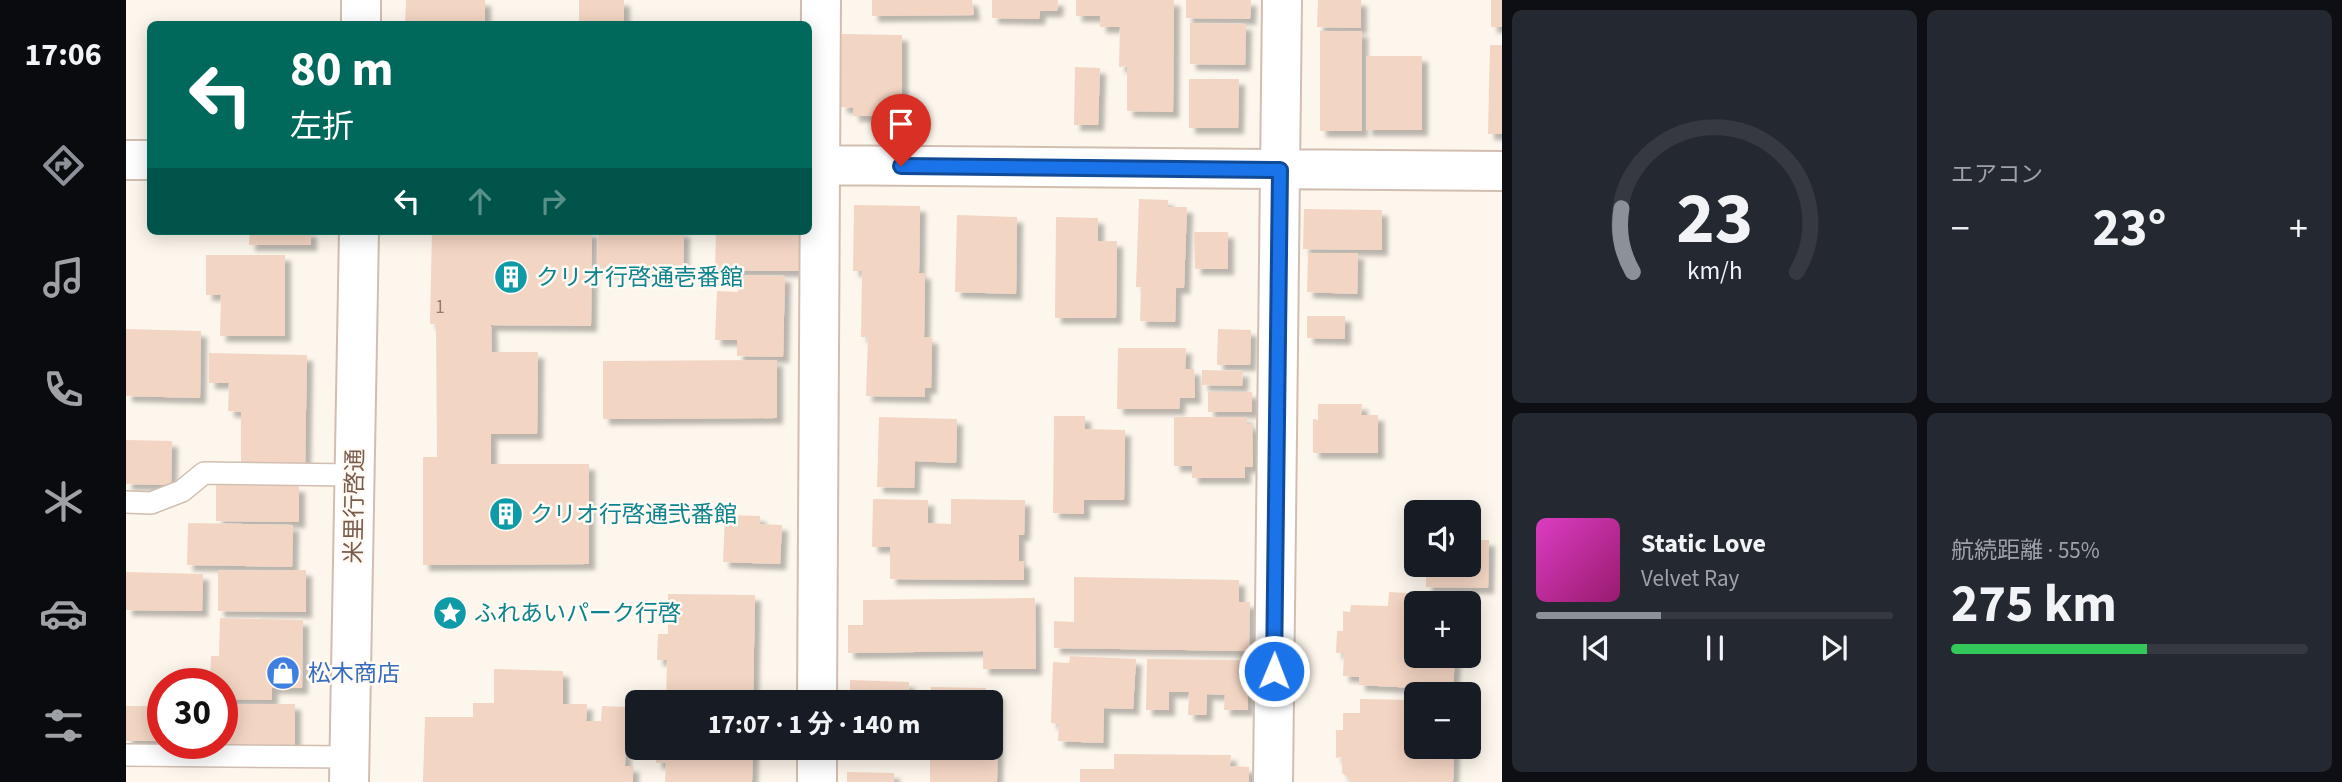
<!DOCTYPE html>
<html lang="ja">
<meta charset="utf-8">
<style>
:root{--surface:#171b24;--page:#242831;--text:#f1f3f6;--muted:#9ea1a6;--line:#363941;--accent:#8c9099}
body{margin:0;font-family:"Source Sans 3","Noto Sans JP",sans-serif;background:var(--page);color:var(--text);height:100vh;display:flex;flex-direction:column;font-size:26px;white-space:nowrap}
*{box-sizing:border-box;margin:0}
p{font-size:23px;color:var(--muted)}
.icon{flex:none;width:38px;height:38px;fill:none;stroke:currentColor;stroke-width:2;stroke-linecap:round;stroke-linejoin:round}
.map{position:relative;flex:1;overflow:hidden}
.side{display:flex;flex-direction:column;gap:10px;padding:10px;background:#0d0f14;width:840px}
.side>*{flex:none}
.hud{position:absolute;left:21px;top:21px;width:665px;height:214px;border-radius:10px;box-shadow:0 4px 18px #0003;background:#00695c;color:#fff;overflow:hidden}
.controls{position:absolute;left:1278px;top:500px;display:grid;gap:14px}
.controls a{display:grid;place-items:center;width:77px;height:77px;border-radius:10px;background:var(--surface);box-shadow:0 4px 18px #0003;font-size:35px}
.speed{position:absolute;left:21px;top:668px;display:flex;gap:14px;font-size:35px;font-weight:700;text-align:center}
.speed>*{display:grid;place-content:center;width:91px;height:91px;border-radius:50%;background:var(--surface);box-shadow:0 4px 18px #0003;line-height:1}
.speed .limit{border:10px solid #d22;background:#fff;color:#111}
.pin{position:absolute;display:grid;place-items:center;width:60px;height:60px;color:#fff;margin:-72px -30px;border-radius:50% 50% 50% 0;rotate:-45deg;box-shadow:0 0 7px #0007}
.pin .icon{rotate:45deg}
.me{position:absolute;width:77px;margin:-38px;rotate:1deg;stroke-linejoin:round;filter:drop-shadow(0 0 5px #0008)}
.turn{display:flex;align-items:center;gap:24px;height:147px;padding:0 28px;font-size:32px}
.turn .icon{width:91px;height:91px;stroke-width:2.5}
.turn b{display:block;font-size:49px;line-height:60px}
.lanes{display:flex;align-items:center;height:66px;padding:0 28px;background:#0003;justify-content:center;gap:35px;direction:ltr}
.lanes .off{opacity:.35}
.big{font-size:52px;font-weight:700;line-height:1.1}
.side .widget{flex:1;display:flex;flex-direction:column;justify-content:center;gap:10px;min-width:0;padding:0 24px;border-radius:10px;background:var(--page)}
.side .dial{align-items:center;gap:0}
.dial svg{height:182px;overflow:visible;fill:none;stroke:var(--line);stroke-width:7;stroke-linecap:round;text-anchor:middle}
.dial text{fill:var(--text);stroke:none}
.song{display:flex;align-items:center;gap:21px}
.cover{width:84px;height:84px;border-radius:10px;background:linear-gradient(135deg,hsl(310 70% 55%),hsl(320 70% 35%))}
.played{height:7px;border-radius:4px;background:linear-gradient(90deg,var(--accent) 35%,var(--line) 35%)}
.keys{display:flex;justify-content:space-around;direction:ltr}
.heat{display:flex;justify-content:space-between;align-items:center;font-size:38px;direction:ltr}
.charge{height:10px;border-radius:5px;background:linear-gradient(90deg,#34c759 55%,var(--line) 0)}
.side .tiles{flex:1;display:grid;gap:10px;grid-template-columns:repeat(2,1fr)}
.trip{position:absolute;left:499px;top:690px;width:378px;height:70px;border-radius:10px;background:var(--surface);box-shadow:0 4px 18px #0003;font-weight:700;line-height:70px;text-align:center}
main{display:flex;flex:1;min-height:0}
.dock{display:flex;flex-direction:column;width:126px;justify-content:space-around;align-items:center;background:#090b0e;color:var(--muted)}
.dock .icon{width:49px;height:49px}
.dock .selected{color:var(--accent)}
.dock b{font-size:32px;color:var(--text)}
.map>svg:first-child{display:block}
</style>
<main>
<nav class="dock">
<b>17:06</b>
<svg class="icon selected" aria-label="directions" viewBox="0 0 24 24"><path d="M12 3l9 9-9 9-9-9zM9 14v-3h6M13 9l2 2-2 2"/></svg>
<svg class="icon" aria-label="music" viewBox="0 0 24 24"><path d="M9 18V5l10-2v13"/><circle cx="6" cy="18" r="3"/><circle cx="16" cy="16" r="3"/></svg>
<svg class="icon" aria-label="phone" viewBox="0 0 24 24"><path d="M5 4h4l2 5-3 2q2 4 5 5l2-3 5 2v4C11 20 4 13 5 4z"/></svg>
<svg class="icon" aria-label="climate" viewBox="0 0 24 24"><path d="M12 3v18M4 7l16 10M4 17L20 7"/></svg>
<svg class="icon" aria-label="car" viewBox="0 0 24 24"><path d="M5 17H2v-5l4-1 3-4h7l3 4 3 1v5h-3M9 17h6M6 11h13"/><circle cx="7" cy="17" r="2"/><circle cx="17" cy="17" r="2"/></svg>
<svg class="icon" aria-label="filters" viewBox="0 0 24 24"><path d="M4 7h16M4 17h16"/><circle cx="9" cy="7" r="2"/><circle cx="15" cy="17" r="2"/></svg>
</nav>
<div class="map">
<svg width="1376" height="782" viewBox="0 0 1376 782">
<defs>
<filter id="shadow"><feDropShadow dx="6" dy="6" stdDeviation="2" flood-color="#0004"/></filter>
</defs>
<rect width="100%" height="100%" fill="#fdf6ec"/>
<path fill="#f3d5c3" filter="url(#shadow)" d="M280 0H359V24H279Z
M453 0H498V24H453Z
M746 0H846L848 15 746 16Z
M866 0H932L931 11H914L913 19 866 18Z
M950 0H1048L1047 112 1001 111V66L993 67 994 27H974V16H950Z
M1060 0H1125L1124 19 1060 18Z
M1192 0H1235V28L1191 27Z
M1365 0H1376V27H1365Z
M1064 23 1120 24 1119 65 1064 64Z
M1194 31H1236V131H1194Z
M716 34 776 35V109L769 108 768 116H727V108L715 107Z
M1364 45H1376V134H1362Z
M1240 56H1296V130H1240Z
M949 67 974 68 972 125H948Z
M1063 79H1113L1112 128H1063Z
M1013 199 1042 200V207H1061L1058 288H1050L1049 322 1014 321 1015 287H1010Z
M728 205 794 206 793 273H799L798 337 806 338 805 388H799V397L740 396 742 337H735L736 271H727Z
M1178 209 1256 210V250L1177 249Z
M831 215 891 217 890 294 829 292Z
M930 217 972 218V241H991L990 318H929Z
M124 231H185V245H123Z
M306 231H466L465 326 365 325 366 352H412L411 434H365V464H463V564L297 565V457H311L310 324H304Z
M472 231H558L557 275 471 271Z
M590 231H676V271H589Z
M1068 232H1102V269H1069Z
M1182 253H1232L1231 294 1181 292Z
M80 255H159V336H94L95 295H80Z
M613 275 659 276 657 357 611 356V340H589L591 291 612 292Z
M1181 316H1219V339L1181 338Z
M0 329 75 331 74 398 0 396Z
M1092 329 1125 330 1124 365H1091Z
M992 348H1060L1059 369H1068L1069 398H1054L1053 409H991Z
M83 353 181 355 179 468 115 467V412L102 411 103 383H83Z
M651 360V418L477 419V361Z
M1076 370 1117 371 1116 386 1076 385Z
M1082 392H1126V412H1082Z
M1192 404H1236L1235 415H1252V453H1187V419L1192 420Z
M928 416H959V429L999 430 998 500H958V514L927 513Z
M753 417 831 419 830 463 789 461 788 488 751 487Z
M1048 417H1121V424H1126L1127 467H1119V478H1066V466H1048Z
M0 440 46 441 45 485 0 484Z
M90 485 173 486V522L90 521Z
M747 499 802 500V523L825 524V499L899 500 898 535H893V561H898V580L764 579V547H746Z
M599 515 634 516V524L656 525 654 564 597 562Z
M62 523 167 525 166 567 61 565Z
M1342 540H1363L1362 588 1300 587V565H1342Z
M92 570H180V612L92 611Z
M0 572 77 574 76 611 0 610Z
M948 577 1113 580V602H1124L1123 651 928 648V621L948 622Z
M1263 592 1319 595 1318 599 1329 600V604H1290V656H1329L1327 690 1233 685V677L1217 676 1218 653H1210L1211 631H1217V611L1224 612 1225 605 1262 606Z
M542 594 629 595 627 702H540L541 660H531L532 634H542Z
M909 598 910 669H857V651L722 653V625H737V600Z
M94 618 177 620 176 688H146V700L96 699V684H84L85 656H93Z
M944 656 1010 659 1007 709 978 708 977 743 932 741 933 724 925 723 927 662 943 663Z
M1021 659 1122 660V710H1098L1099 695 1081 694 1080 715H1062L1063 692H1043V710H1020Z
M368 669 437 671V704H461L460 721H475L476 706 500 707 499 766H507V782H297L299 717H347V703H368Z
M724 680 783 682 782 702H724Z
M805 687 860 688V693H872L871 782H804V747H864V702H805Z
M1234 699 1290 700V747H1328L1327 782H1227L1216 773V757L1210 758V730H1217V713H1234Z
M96 704H169V746L96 745Z
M0 706H37V741H0Z
M530 747H627L626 782H539L540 763H530Z
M988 754 1105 755 1104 766 1123 767V782H954V769H988Z
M721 772 768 773V782H721Z"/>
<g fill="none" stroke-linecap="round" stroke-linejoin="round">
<g stroke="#d1beb0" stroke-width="24">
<path id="service" d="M0 502 25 503 56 491 78 473 228 475
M0 755 223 757"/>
</g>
<g stroke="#d1beb0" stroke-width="42">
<path id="minor" d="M0 160H24
M682 165 1376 171
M691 702 695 0
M691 782V747
M1147 782 1156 0"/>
</g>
<g stroke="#d1beb0" stroke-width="42">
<path id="tertiary" d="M235 24V0
M223 782 233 231"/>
</g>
<use href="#service" stroke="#fff" stroke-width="21"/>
<use href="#minor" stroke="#fff" stroke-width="38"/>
<use href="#tertiary" stroke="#fff" stroke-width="38"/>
</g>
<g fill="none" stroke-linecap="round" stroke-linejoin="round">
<g stroke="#114b97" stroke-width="18">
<path id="route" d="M775 166 1154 170 1148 671"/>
</g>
<use href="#route" stroke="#1a73e8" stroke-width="12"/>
</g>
<defs>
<g id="building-disc" transform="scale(1.75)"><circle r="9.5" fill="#0f9aa8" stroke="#fffaf3"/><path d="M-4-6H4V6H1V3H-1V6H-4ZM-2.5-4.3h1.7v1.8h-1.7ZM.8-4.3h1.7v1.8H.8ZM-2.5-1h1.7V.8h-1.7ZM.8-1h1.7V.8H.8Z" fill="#fff"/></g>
<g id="sight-disc" transform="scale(1.75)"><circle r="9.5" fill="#0f9aa8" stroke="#fffaf3"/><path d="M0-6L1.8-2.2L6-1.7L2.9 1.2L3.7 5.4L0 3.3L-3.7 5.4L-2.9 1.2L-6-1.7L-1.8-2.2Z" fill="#fff"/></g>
<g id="shop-disc" transform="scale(1.75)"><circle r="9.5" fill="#3f7fe0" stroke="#fffaf3"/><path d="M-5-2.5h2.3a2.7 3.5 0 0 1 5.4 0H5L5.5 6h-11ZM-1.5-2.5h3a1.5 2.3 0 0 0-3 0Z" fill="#fff"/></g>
</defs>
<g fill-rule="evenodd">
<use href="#building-disc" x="385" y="277"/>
<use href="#building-disc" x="380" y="514"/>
<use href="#sight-disc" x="324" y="613"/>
<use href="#shop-disc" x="157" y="673"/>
</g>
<g text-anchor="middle" stroke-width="5" stroke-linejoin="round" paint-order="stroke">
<g font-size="19" fill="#987a6a">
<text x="314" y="313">1</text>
</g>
<g font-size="23" fill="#0d838f" stroke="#fffaf3" text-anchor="start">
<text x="410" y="285">クリオ行啓通壱番館</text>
<text x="404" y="522">クリオ行啓通弐番館</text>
<text x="348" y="621">ふれあいパーク行啓</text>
</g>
<g font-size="23" fill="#7a5c4d" stroke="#fffaf3">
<text transform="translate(228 506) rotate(-89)" y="8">米里行啓通</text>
</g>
<g font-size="23" fill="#366cbe" stroke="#fffaf3" text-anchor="start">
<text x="182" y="681">松木商店</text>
</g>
</g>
</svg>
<div class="controls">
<a><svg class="icon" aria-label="sound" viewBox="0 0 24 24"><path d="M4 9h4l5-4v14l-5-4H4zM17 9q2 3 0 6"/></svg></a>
<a>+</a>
<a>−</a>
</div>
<div class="speed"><div class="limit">30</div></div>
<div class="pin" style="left:775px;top:166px;background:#d93025"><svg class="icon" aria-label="arrive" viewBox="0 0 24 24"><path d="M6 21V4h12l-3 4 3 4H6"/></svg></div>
<svg class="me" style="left:1148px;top:671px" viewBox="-20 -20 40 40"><circle r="17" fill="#1a73e8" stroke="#fff" stroke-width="3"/><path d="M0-11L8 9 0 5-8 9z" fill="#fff"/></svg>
<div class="trip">17:07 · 1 分 · 140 m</div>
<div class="hud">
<div class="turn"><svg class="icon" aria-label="left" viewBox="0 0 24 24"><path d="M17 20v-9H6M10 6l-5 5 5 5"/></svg><div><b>80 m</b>左折</div></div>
<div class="lanes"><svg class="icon" aria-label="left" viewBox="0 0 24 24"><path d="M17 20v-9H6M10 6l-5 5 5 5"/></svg><svg class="icon off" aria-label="ahead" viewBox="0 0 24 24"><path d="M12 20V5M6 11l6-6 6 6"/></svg><svg class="icon off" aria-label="right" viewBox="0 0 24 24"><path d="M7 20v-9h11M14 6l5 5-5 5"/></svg></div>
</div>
</div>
<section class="side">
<div class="tiles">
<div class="widget dial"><svg viewBox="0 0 100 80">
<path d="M14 69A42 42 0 1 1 86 69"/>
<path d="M14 69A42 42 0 0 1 9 41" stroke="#8c9099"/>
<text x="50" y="56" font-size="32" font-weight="700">23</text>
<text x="50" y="72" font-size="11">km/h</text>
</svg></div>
<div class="widget"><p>エアコン</p>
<div class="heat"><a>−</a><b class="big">23°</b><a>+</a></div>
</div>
<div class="widget">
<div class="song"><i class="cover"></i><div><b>Static Love</b><p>Velvet Ray</p></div></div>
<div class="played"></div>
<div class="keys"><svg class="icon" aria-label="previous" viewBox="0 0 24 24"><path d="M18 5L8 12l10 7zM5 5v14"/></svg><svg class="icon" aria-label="pause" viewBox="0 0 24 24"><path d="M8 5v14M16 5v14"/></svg><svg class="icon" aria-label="next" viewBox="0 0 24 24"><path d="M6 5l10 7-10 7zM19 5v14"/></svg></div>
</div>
<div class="widget"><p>航続距離 · 55%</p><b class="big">275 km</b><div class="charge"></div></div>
</div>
</section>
</main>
